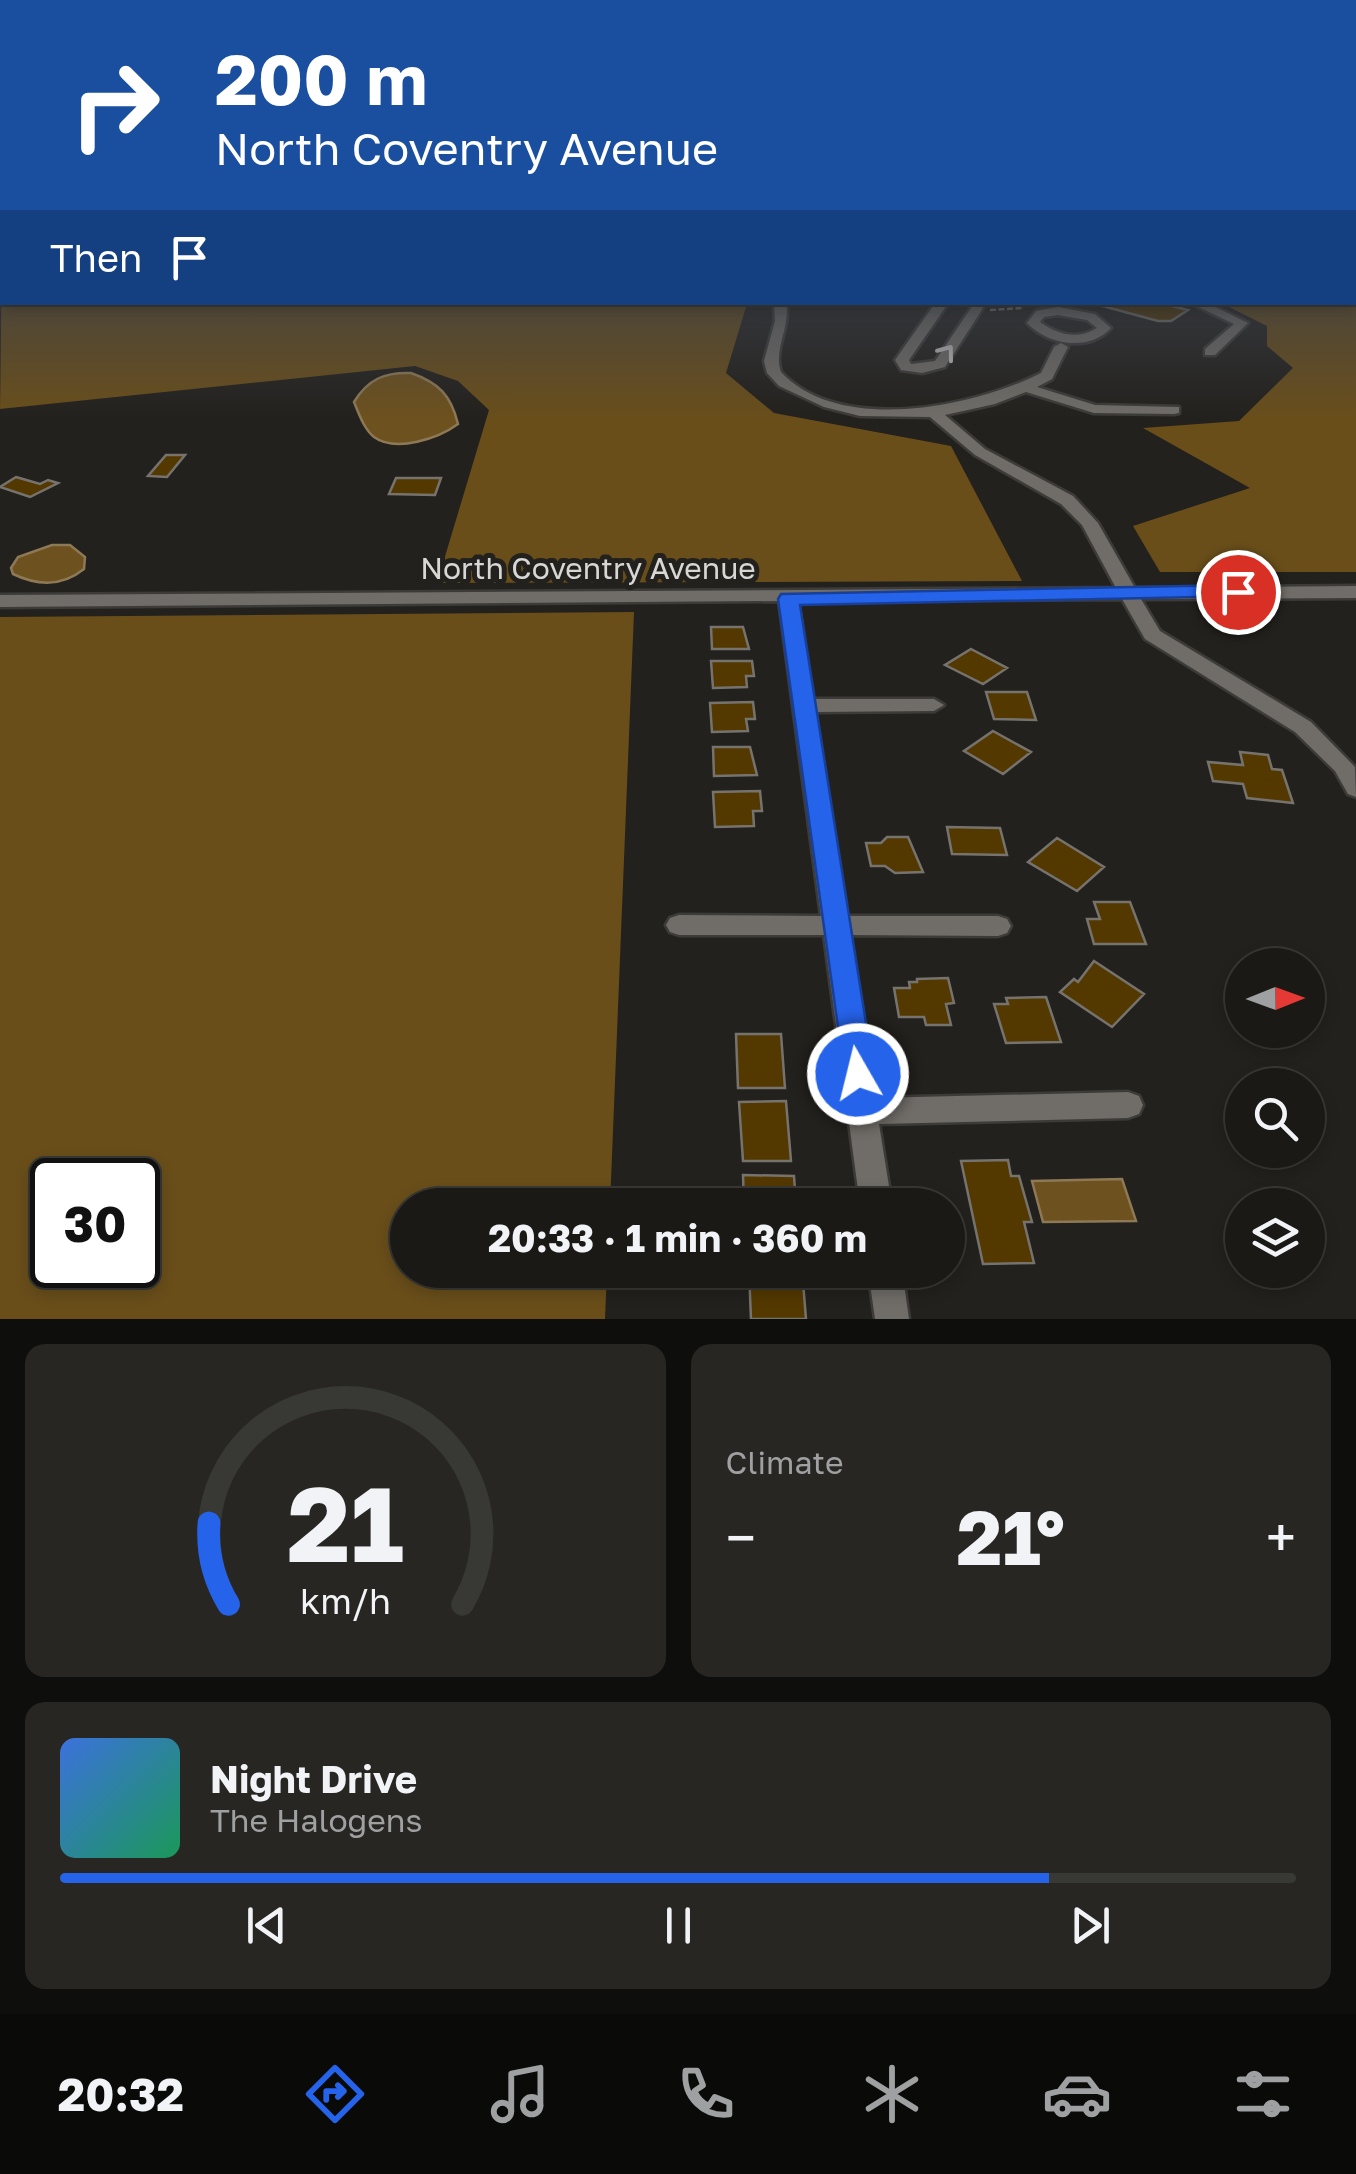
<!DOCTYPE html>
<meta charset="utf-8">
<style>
:root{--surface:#1a1916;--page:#272623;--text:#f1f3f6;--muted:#9fa0a1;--line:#383835;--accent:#2563eb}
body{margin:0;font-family:"Golos Text",sans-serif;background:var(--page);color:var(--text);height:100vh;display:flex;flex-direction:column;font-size:38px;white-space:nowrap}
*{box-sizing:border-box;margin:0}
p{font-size:32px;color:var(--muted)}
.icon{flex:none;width:55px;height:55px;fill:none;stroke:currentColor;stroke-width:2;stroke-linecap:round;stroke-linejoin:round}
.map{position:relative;height:1319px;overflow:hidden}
.details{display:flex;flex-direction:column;gap:25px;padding:25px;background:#0e0e0c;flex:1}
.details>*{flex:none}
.top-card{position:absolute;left:0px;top:0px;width:1358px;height:305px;box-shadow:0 5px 15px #0003,0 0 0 2px var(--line);background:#1a4fa0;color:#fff;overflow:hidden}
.needle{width:65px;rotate:89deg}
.fabs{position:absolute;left:1225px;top:948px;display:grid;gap:20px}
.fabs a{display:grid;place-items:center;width:100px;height:100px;border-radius:50%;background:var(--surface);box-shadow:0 5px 15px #0003,0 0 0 2px var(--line);font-size:50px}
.speed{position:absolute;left:30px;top:1158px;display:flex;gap:20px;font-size:50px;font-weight:700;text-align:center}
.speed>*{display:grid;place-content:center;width:130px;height:130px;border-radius:50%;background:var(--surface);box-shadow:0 5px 15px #0003,0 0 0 2px var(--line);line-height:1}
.speed .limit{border:5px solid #111;border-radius:15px;background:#fff;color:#111}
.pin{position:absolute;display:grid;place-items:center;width:85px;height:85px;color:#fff;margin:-42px;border:5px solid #fff;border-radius:50%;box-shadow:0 2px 10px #0007}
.me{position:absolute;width:110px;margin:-55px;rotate:352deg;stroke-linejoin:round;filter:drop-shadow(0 0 8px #0008)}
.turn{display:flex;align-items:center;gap:35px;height:210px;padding:0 50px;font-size:45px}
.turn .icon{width:130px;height:130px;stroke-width:2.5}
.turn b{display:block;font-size:70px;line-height:85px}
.then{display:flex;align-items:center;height:95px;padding:0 50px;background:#0003;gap:20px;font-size:38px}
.big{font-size:75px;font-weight:700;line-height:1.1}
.details .tile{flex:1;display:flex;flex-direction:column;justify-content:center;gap:15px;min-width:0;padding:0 35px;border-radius:20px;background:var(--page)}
.details .dial{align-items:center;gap:0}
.dial svg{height:260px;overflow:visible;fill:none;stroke:var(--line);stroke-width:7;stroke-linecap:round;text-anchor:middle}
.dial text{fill:var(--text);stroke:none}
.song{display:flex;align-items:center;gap:30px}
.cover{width:120px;height:120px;border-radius:15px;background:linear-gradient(135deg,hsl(220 70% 55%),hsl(150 70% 35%))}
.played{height:10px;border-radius:5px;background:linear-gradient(90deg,var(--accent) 80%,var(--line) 80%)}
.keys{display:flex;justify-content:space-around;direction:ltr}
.heat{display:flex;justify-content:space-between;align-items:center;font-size:55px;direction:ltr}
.details .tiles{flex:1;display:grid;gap:25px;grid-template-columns:1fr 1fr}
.tile:last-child{grid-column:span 2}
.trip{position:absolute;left:390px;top:1188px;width:575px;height:100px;border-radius:50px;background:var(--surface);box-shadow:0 5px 15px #0003,0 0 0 2px var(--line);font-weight:700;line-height:100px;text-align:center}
.dock{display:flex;height:160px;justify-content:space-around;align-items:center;background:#0a0a09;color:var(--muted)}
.dock .icon{width:70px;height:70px}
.dock .on{color:var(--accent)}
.dock b{font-size:45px;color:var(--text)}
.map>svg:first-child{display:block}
</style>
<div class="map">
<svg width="1356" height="1319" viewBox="0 0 1356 1319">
<rect width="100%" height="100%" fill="#23211d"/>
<path fill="#694e1a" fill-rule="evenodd" d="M1356 235V572H1160L1133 526 1250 488 1143 428 1239 421 1293 368 1267 346V326L1221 303 1355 302Z
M2 251V302L742 303 746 307 726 373 774 413 951 446 1022 581 437 583 489 410 458 381 415 366 0 409Z
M634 612 610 1205H408V1270H607L605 1319H0V617ZM52 1180H138V1265H52Z"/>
<path fill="#6d511e" stroke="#8d7955" stroke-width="2.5" d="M411 373C439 383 451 395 458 424 439 438 396 453 374 437 364 429 359 414 354 402 368 379 385 372 411 373Z
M52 545H70L85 557 84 569C63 586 38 586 13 574L11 568 18 557Z
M1122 1179 1136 1221 1043 1222 1032 1181Z"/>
<path fill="#533800" stroke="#76736e" stroke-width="2.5" d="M1156 302 1188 310 1171 321H1158L1099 305 1072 302Z
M166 455H185L167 477 148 476Z
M16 477 40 484 48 480 58 483 30 497 0 487Z
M396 478H441L435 495 389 494Z
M711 627H743L749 649H712Z
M971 649 1007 668 983 684 945 665Z
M711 661H752L754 676H746L747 687 713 688Z
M986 692H1027L1036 720 994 719Z
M753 702 755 719H746L748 731 712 732 710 703Z
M993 731 1031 752 1003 774 964 751Z
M713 747H750L757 775 714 776Z
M1240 752 1268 755 1272 769 1282 770 1293 803 1247 798 1243 784 1213 781 1208 762 1243 765Z
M760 791 762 811H753L754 826 715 827 713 792Z
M947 827 1000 828 1007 855 952 854Z
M887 837H908L923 872 895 873 885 866H871L866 843H881Z
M1057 838 1104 867 1077 891 1028 862Z
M1094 902H1130L1146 944H1094L1087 919H1100Z
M1094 961 1144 994 1112 1027 1060 992 1074 979 1078 982Z
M948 978 954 1003 946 1004 951 1025H926L924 1017H899L894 988H910L909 982H917V979Z
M1046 997 1061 1042 1006 1043 994 1004H1008L1006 998Z
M736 1034H781L785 1088H738Z
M786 1101 791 1161H743L739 1102Z
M1008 1160 1011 1176H1019L1032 1222H1024L1034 1263 983 1264 961 1161Z
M743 1175 794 1176 796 1205H744Z
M749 1270H802L806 1319H751Z"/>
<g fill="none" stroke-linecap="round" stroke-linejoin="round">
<g stroke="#3d3b38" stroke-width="5">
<path id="minor" d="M774 302H786C791 327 773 349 781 372 840 435 974 407 1041 373L1054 347 1061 343 1068 347 1052 379 1037 387 1095 405 1179 407V413L1174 414 1094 413 1026 392 995 404 945 415 985 449 1073 496 1098 523 1135 588 1356 586V598L1141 599 1160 631 1311 722 1355 767 1356 797 1348 794 1335 771 1295 732 1145 639 1122 599 798 601 813 699H934L944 705 934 711 815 712 847 916H998L1007 919 1011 926 1007 933 998 936 850 935 875 1098 1128 1092 1139 1096 1143 1105 1139 1114 1128 1118 879 1124 892 1205H860L824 935H679L670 932 666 925 670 918 679 915 821 916 779 601 0 607V595L1116 588 1082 525 1061 504 975 455 930 417 860 416 824 407 779 386 767 373 764 361 775 321Z
M936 302H949L909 360 911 364 935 361 971 308 968 302H980L983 308 945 367 922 373 901 370 895 360Z
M1188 302H1205L1248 323 1215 355H1205V349L1234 324Z
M1058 307 1095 314 1111 328C1089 352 1048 345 1027 323L1036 311ZM1058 315 1087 320 1097 328C1078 340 1058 335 1040 322L1044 317Z
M868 1270H902L909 1319H875Z"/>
</g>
<path stroke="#7b7976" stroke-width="2.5" stroke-dasharray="6 2.5" stroke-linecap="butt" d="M990 310 1022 308"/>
<use href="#minor" fill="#706d68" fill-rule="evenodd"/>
</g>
<defs><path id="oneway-chevron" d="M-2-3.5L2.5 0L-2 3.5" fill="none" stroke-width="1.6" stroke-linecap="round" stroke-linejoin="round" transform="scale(2.5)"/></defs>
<use stroke="#bfbcba" href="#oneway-chevron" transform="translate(947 352) rotate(-53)"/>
<linearGradient id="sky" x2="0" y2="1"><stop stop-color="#131210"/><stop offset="0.56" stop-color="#3f434c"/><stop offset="1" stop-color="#3f434c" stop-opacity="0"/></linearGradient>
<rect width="1356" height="419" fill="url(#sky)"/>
<path fill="#2563eb" stroke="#184099" stroke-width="2.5" d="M1238 585 1249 592 1245 596 800 605 874 1074 869 1084 858 1089 846 1084 778 599 781 594Z"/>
<g text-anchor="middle" stroke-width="10" stroke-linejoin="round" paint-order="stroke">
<g font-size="30" fill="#d9d7d5" stroke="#23211d">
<text x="588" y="579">North Coventry Avenue</text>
</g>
</g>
</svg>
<div class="fabs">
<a><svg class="needle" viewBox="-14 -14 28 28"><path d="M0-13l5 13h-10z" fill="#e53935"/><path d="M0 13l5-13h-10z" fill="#9fa0a1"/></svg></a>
<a><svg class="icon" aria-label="search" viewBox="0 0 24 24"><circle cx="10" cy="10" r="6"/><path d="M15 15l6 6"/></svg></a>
<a><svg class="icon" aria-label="layers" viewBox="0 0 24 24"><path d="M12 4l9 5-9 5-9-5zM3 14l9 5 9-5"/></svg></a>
</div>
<div class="speed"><div class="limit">30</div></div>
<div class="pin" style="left:1238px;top:592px;background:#d93025"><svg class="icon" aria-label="arrive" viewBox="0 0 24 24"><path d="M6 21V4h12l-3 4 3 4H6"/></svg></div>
<svg class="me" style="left:858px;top:1074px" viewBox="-20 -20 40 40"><circle r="17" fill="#2563eb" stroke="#fff" stroke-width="3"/><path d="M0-11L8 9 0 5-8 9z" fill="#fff"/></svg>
<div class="trip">20:33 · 1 min · 360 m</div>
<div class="top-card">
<div class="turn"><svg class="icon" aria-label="right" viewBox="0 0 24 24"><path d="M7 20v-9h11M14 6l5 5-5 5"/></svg><div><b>200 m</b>North Coventry Avenue</div></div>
<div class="then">Then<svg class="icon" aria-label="arrive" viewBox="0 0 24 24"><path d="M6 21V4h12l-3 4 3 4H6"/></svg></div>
</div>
</div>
<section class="details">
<div class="tiles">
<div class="tile dial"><svg viewBox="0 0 100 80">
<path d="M14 69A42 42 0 1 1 86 69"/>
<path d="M14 69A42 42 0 0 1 8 44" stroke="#2563eb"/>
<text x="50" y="56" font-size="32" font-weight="700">21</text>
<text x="50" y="72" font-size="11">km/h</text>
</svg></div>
<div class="tile"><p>Climate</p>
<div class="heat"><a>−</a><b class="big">21°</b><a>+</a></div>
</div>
<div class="tile">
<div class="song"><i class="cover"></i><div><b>Night Drive</b><p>The Halogens</p></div></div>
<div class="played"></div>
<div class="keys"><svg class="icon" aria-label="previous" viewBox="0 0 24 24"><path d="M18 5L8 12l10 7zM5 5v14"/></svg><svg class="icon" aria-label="pause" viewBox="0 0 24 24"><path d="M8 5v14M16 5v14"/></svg><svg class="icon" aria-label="next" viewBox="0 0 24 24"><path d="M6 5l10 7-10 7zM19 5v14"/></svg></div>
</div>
</div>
</section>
<nav class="dock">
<b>20:32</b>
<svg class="icon on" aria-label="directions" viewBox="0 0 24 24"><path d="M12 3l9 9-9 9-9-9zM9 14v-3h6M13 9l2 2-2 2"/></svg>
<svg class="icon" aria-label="music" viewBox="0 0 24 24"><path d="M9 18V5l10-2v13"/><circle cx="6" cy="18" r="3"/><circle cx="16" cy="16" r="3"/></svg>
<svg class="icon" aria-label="phone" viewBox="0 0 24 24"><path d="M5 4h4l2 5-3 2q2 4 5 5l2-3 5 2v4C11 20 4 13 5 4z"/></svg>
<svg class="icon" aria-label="climate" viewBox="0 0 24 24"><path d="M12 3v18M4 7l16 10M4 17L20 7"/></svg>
<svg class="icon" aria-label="car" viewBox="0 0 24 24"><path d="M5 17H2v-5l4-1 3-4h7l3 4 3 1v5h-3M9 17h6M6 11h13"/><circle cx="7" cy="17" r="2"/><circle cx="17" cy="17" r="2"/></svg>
<svg class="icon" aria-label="filters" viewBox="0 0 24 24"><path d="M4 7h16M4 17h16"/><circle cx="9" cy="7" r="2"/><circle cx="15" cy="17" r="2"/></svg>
</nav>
